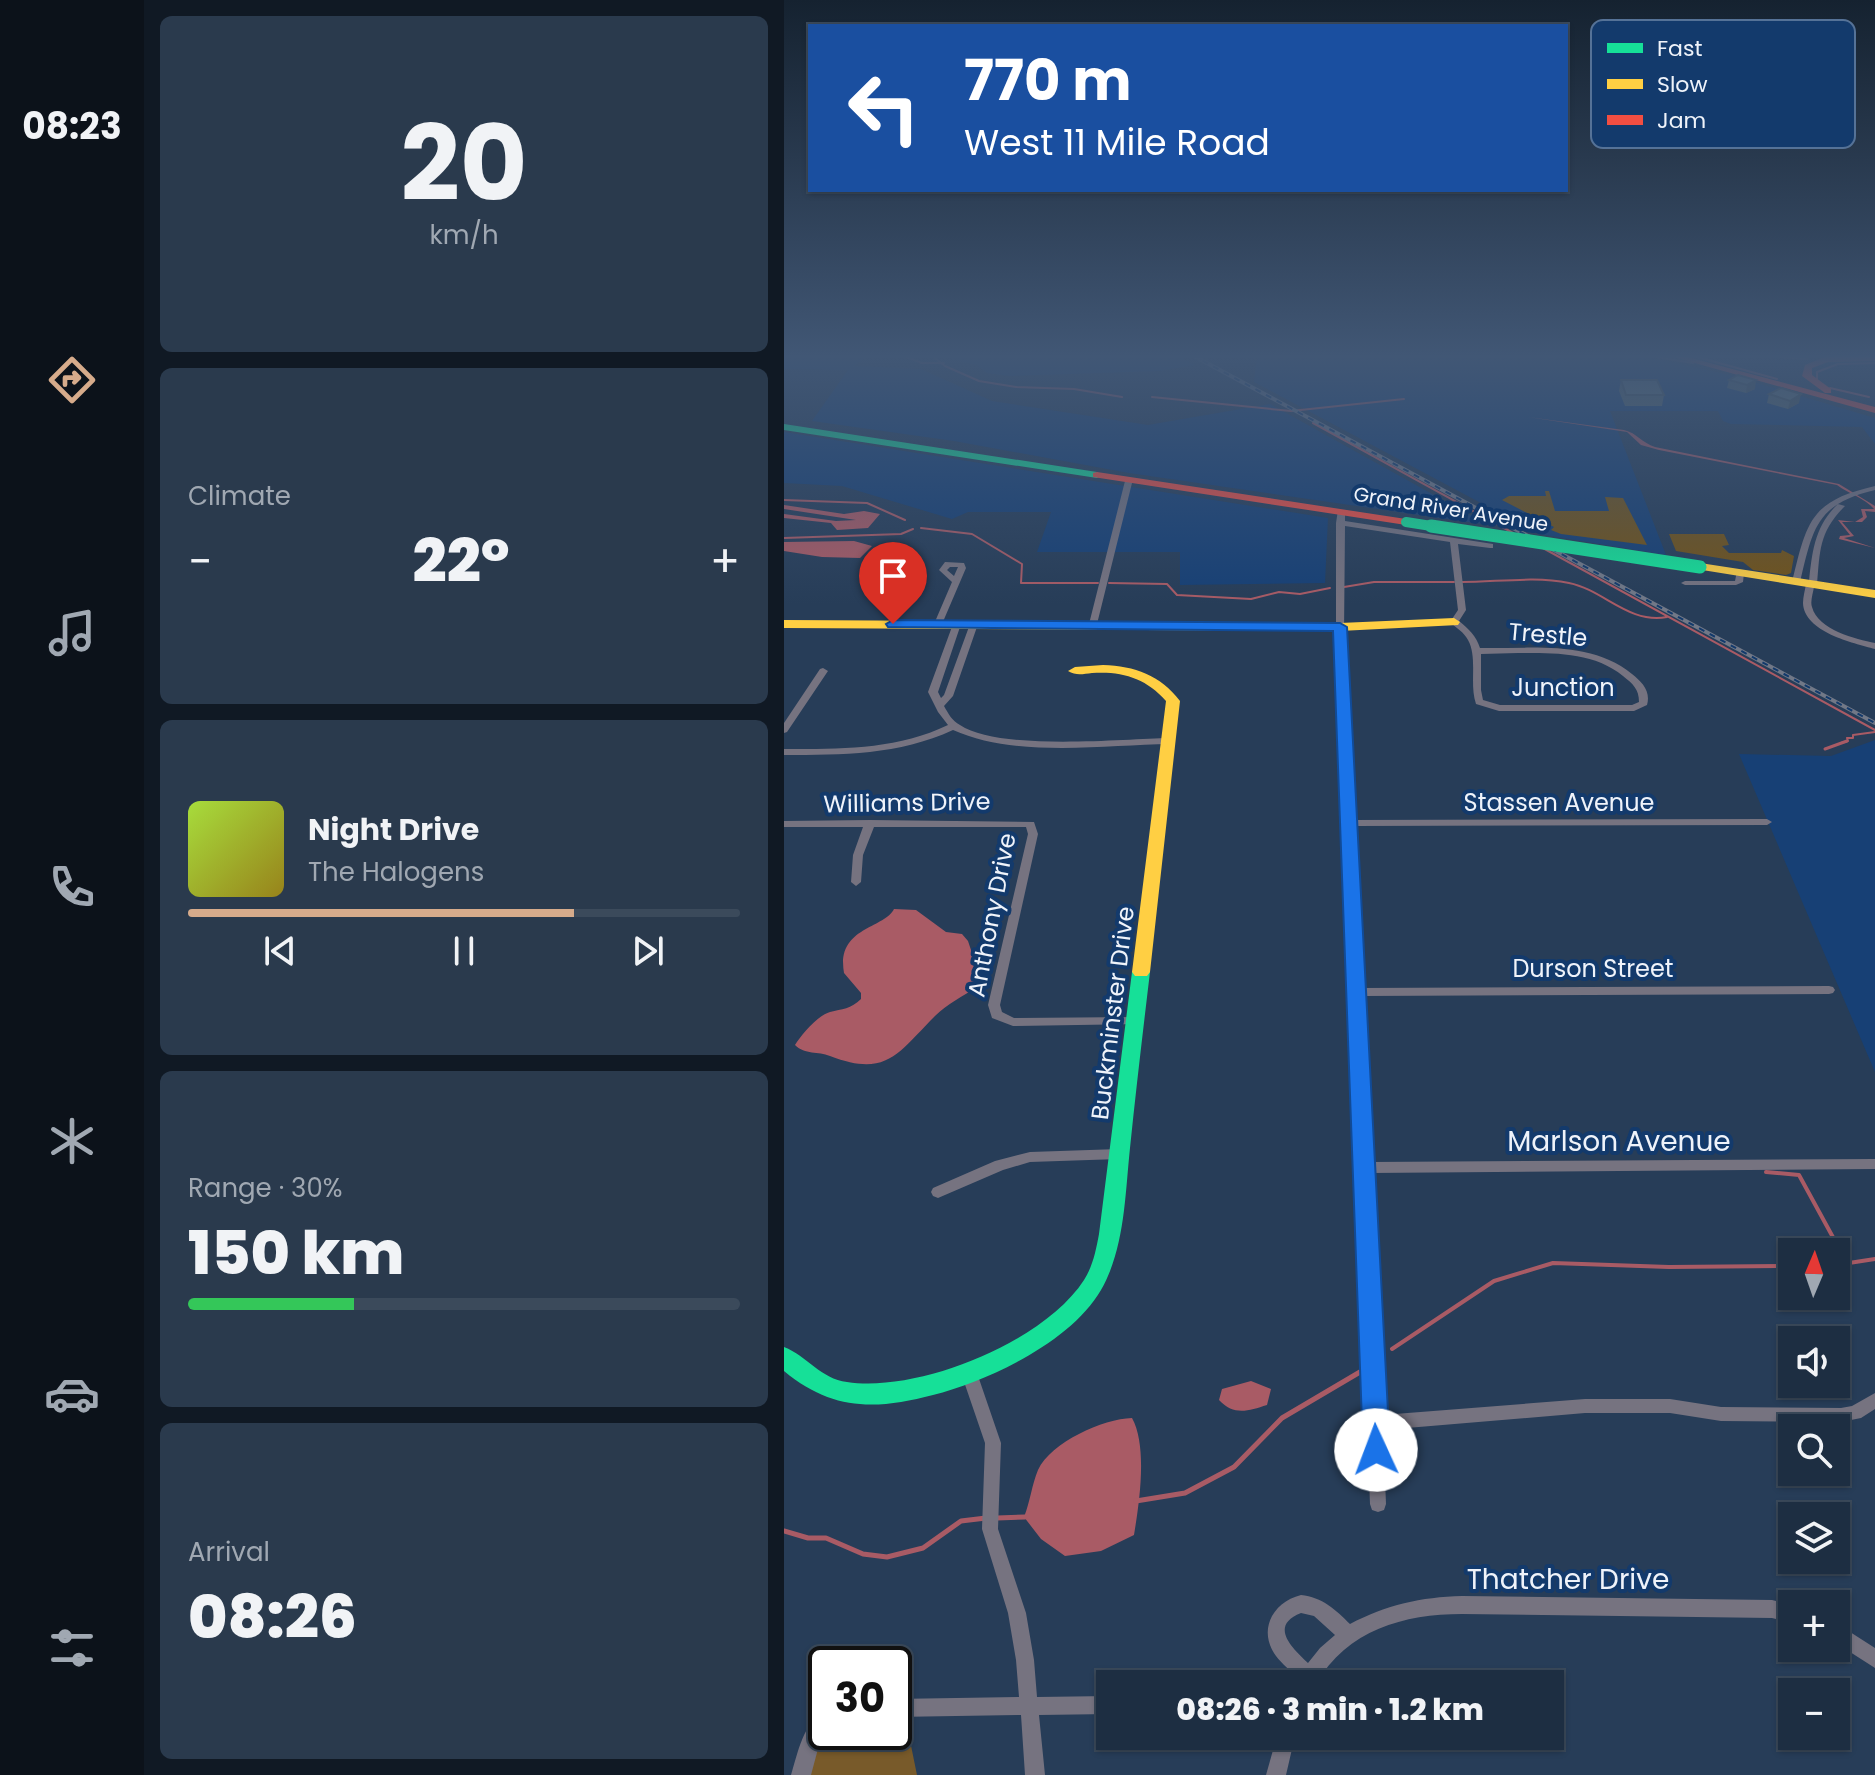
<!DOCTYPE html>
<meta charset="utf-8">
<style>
:root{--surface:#1d2e42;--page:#2a3a4d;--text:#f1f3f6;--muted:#a0a8b2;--line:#3b4a5b;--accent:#d6ab8b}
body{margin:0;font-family:Poppins,sans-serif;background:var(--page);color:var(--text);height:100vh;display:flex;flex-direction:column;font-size:30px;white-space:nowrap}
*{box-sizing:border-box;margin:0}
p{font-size:26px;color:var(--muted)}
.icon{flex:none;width:44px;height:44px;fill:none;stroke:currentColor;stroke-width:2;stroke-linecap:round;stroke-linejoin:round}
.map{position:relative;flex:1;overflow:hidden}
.drawer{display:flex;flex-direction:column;gap:16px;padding:16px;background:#101924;width:640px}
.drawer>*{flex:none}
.guide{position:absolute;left:24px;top:24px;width:760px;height:168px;border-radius:0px;box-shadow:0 2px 6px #0004,0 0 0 2px var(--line);background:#1a4fa0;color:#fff;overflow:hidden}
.needle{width:52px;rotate:2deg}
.buttons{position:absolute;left:994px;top:1238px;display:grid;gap:16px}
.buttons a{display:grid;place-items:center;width:72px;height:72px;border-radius:0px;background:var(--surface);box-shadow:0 2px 6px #0004,0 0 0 2px var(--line);font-size:40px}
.speed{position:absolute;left:24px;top:1646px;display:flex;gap:16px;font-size:40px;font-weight:700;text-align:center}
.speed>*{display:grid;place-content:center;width:104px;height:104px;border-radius:50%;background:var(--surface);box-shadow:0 2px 6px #0004,0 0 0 2px var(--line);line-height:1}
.speed .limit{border:4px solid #111;border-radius:12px;background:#fff;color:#111}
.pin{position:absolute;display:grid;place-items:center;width:68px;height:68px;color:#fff;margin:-82px -34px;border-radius:50% 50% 50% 0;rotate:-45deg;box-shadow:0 0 8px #0007}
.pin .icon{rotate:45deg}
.me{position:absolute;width:88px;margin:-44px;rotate:358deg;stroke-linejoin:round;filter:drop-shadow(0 0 6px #0008)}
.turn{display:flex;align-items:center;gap:28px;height:168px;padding:0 24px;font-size:36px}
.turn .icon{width:104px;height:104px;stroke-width:2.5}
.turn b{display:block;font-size:56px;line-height:68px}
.big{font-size:60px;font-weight:800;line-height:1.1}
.drawer .widget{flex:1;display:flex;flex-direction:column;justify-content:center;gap:12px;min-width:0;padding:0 28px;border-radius:12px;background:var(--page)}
.drawer .dial{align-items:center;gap:0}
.dial b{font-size:104px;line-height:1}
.song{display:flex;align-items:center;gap:24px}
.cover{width:96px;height:96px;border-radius:12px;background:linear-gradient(135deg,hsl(80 70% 55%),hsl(50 70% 35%))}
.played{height:8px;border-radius:4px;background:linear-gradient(90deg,var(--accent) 70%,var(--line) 70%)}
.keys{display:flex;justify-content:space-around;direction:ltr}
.heat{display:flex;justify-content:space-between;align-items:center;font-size:44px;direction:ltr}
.charge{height:12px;border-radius:6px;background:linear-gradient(90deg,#34c759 30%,var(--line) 0)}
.trip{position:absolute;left:312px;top:1670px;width:468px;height:80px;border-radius:0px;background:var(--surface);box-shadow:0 2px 6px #0004,0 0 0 2px var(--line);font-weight:800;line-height:80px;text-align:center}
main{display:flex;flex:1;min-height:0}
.tab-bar{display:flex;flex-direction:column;width:144px;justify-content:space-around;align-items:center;background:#0c121a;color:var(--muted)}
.tab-bar .icon{width:56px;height:56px}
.tab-bar .on{color:var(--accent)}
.tab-bar b{font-size:36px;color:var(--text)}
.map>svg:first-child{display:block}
</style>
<main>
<nav class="tab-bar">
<b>08:23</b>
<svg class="icon on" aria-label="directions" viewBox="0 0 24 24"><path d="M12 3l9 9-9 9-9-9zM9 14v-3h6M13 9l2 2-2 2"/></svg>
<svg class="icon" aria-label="music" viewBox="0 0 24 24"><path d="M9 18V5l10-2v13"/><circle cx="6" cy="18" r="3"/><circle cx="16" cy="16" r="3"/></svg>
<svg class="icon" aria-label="phone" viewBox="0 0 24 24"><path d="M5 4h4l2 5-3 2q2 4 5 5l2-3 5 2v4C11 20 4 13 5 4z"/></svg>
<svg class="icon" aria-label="climate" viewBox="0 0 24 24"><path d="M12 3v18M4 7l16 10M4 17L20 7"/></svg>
<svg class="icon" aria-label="car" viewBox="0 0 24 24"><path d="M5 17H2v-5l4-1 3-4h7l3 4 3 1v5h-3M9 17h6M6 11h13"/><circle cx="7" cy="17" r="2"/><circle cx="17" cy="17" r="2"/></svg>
<svg class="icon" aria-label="filters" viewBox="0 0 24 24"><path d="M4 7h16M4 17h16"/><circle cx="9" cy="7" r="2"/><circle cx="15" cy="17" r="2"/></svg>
</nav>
<section class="drawer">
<div class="widget dial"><b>20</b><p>km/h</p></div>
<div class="widget"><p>Climate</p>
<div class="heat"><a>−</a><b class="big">22°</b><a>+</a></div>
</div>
<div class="widget">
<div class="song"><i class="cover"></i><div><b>Night Drive</b><p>The Halogens</p></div></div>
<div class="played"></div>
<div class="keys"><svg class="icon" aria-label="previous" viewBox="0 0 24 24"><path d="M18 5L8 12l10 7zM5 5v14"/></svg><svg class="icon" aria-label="pause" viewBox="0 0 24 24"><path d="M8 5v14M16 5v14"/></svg><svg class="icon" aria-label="next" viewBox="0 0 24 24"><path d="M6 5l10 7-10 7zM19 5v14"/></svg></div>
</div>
<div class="widget"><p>Range · 30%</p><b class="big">150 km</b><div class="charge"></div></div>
<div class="widget"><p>Arrival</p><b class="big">08:26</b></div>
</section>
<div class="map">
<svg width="1091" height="1775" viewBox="0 0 1091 1775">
<rect width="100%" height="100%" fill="#273d58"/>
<path fill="#174075" d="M0 355H83L71 366 137 369 208 401 364 425 486 404 704 525 345 473 170 441 28 421 64 370 0 369Z
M164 355H392L411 365 376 371 225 376 203 373 193 365 164 358Z
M473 355H842L878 360 946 375 1091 418V444L1078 427 947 424 939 421 934 411H826L882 555 755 534 470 382Z
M0 432 544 518 541 583 396 585V552H253L267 512H184L168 519 58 486 0 483Z
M1091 740V1072L955 754 1047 756Z"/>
<path fill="#71531a" d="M761 491H765L771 511H825L821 497 839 498 863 545 777 534 767 530 770 527 718 500 725 496H762Z
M885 534H940L945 545 938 546 945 553H997L998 550 1010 556 1007 573 1002 575 969 570 959 562 892 551Z"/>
<path fill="#785a2a" d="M110 1721 123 1726 133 1775H17L42 1732H110Z"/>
<path fill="#a95b65" d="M744 417 840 430C853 433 858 443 871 447L1055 484 1091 506V512L1081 511 1083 517 1078 522H1058L1070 536 1060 538 1091 548 1055 539 1056 536 1066 535 1054 520 1071 522 1079 517 1077 509H1090C1081 498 1065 494 1053 485L875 450 857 445 843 432Z
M0 505 60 514 80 511 96 514 84 528 53 530 47 523 0 518V514L52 521 72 520 0 509Z
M70 541 88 546 76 558 38 557 0 551V542Z
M110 909 132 910 162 932 178 934 184 941 193 968V987C179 996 163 1004 151 1016 114 1053 103 1078 46 1056 34 1051 21 1055 11 1045 17 1035 34 1015 46 1012 58 1009 67 1009 77 999V993L60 973C52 927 100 929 110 909Z
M467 1381 487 1389 483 1405C464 1411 450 1416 435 1400L438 1389Z
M348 1418C364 1447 355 1504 350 1535L317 1551 281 1556 257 1539 240 1517C246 1502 248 1484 254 1470 267 1442 319 1419 348 1418Z"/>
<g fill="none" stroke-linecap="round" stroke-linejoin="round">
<path stroke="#a95b65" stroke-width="2" d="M117 355 138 363H160
M147 355 161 366 195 381 232 387 290 389 338 397
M861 355 909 363
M906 355 993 379
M973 355 1023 359
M1033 379V372L1054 364 1091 363
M1046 388 1085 397
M368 397 507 411 620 399
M529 423 729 533
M0 500 83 503 121 520
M137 528 188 534 238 564 237 583H314
M0 538 117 534 129 529
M757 547 1091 730
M678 582C713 582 750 576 785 583 820 590 844 624 883 617
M325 583 383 584 393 595 467 599 495 592 516 594 546 588
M560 587 590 582H670
M1057 743 1064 741 1063 738H1069V735L1091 732"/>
<path stroke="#a95b65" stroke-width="3" d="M1041 749 1063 741"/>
<path stroke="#a95b65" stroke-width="4" d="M982 1172 1015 1175 1063 1263
M1052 1265 1091 1259
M608 1349 710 1281 769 1263 885 1267 1008 1266"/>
<path stroke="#a95b65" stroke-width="5" d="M352 1501 401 1493 450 1467 498 1418 576 1372
M213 1518 241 1517
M0 1531 24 1538H42L79 1554 103 1557 139 1548 177 1521 202 1518"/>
<path fill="#767380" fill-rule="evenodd" d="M342 477 349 479 313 624 309 627 305 624Z
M1091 486V490C1032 504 1029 528 1016 582L1012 584H1009L1008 582C1023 521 1026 501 1091 486Z
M1054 504 1061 506C1035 532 1036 550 1033 585L1030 587C1029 593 1026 602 1028 607 1034 630 1072 639 1091 643V649C1069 643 1020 632 1019 603 1019 597 1021 590 1022 584L1025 582C1028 552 1031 525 1054 504Z
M554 510 561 512V521L709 544V548H706L674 544 682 610 675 621C685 629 692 636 696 648 747 649 806 640 848 674 858 682 867 691 863 705L850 711H715L692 704C685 684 694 658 684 640 680 632 672 628 666 622L674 610 666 542 561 526 560 634 569 820 983 819 988 822 983 825 570 826 577 988 1045 986 1049 987 1051 990 1049 993 1045 994 578 996 586 1162 1091 1159V1169L586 1173 598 1415 801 1399H886L937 1407 1057 1408 1068 1406 1091 1393V1409L1077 1418 1057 1422 937 1421 886 1413H801L599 1430 602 1504 600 1510 594 1512 588 1510 586 1504 552 634V523ZM734 653C770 653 810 652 839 676 849 684 855 689 855 702L848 705H716L699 700 697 690V654Z
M161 562 180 563 182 568 158 624 154 627 150 624 168 582 155 570ZM166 567H174L170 576 163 570Z
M953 571H956L960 573 959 582 952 585H901L897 583 901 581H951Z
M173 621 177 624 154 692 157 698 160 695 186 624 190 621 193 622 194 624 169 696 160 706C164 713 168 721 176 725 214 751 337 739 386 738L391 741 386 744C320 745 231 758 169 730 115 755 58 755 0 755V749C57 749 112 750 164 725L154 712 144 692 169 624Z
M39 668 44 671 3 732 0 733V723L36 669Z
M86 820 250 822 254 834 216 1005 218 1012 230 1018 352 1017 356 1018 358 1021 356 1024 229 1026 208 1018 204 1005 244 834 242 827H90L79 855 77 882 72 886 67 882 69 855 79 827H0V821Z
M335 1149 340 1150 342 1154 340 1158 335 1159 246 1162 219 1170 154 1198 149 1196 147 1192 149 1188 211 1161 246 1152Z
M184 1363 189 1365 192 1370 217 1443 214 1529 242 1613 250 1660 253 1697 326 1696V1714L255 1715 261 1775H241L237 1715 110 1717V1699L235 1697 232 1660 224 1613 198 1529 201 1443 176 1370 179 1365Z
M517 1595C538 1597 552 1610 566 1624 602 1605 637 1597 678 1596L988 1600 1008 1605V1623L988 1618 678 1614C620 1614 563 1630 532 1684H513L515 1679C507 1671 498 1664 492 1656 473 1630 489 1602 517 1595ZM517 1613 530 1616 551 1635 536 1648 524 1663C509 1649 484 1626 517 1613Z
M1052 1623 1091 1648V1668L1052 1643Z
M42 1712V1732H45L35 1745 27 1775H7C14 1753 19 1721 42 1712Z
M493 1736H511L502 1775H482Z"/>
<path fill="#16e098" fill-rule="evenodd" d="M0 424 313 472 318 475 313 478 0 430Z
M357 966 363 968 366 972C359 1031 352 1089 346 1148 341 1195 341 1248 317 1290 287 1342 204 1381 149 1395 92 1410 48 1411 0 1371V1347C23 1356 37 1379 63 1382 135 1393 260 1342 300 1280 309 1266 312 1250 315 1234L348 972 351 968Z"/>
<path fill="#ffcf43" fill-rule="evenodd" d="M916 563 1091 590V598L912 569 910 567Z
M670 618 676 622 674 625 556 631 0 628V620L556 623Z
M319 665C351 666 376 675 396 701L366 972 363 976H351L348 972 382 701C362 678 338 671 308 673 299 674 292 676 284 671L291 667Z"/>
<path fill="#f24e42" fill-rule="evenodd" d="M882 355H896L1091 407V413Z
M1091 355V361L1044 362 1028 368V375L1047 389V393H1041L1018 376 1021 365 1043 356Z
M313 472 622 519 628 522 622 525 309 477V473Z"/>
<g stroke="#717887" stroke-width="4">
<path id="rail" d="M408 355 1091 723"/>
</g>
<use href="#rail" stroke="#133a6c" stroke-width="2" stroke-dasharray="6" stroke-linecap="butt"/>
<path stroke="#16e098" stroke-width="10" d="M622 522 660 528"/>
<path stroke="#16e098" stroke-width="13" d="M647 526 916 567"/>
</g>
<path fill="#5a6a6a" d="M954 375 971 389 962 393 943 388 945 380Z
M837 380 880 395 878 406H841L835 391Z
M985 394 1015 403 1004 409 983 403Z"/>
<path fill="#4a5656" d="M972 380 971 389 962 393 963 385Z
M1017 394 1015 403 1004 409 1006 401Z"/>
<path fill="#697b7b" stroke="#4a5656" stroke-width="2" d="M954 375 972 380 963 385 945 380Z
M837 380H873L880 395H842Z
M997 388 1017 394 1006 401 985 394Z"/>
<linearGradient id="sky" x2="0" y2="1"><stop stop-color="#152230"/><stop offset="0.59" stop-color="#415775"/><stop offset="1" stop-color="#415775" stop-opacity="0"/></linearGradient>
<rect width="1091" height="604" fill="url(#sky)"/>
<path fill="#1a73e8" stroke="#114b97" stroke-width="2" d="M109 620 556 623 563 627 606 1450 602 1459 592 1463 583 1459 579 1450 549 631 104 627 102 624Z"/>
<g text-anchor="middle" stroke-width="8" stroke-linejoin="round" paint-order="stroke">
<g font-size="20" fill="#eff3fa" stroke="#133a6c">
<text transform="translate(667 509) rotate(9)" y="7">Grand River Avenue</text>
</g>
<g font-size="24" fill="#eff3fa" stroke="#133a6c">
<text transform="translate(764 635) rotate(5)" y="8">Trestle</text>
<text x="779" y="696">Junction</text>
<text transform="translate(123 803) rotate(-1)" y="8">Williams Drive</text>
<text x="775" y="811">Stassen Avenue</text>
<text transform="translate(208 915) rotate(-79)" y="8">Anthony Drive</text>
<text x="809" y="977">Durson Street</text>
<text transform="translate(329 1013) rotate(-83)" y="8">Buckminster Drive</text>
</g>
<g font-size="28" fill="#eff3fa" stroke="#133a6c">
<text x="835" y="1151">Marlson Avenue</text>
<text x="784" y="1589">Thatcher Drive</text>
</g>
</g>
<rect x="807" y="20" width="264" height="128" rx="12" fill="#133a6c" stroke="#557297" stroke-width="2"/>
<rect x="823" y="43" width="36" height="10" fill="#16e098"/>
<rect x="823" y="79" width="36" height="10" fill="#ffcf43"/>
<rect x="823" y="115" width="36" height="10" fill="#f24e42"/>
<g font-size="22" fill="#eff3fa">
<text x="873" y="56">Fast</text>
<text x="873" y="92">Slow</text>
<text x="873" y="128">Jam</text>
</g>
</svg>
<div class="buttons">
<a><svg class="needle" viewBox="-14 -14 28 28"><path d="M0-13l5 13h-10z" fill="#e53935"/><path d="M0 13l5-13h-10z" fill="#a0a8b2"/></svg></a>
<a><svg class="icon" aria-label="sound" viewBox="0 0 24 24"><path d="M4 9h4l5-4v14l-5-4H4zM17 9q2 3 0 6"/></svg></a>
<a><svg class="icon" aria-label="search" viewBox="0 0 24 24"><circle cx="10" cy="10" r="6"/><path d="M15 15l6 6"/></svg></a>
<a><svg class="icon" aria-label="layers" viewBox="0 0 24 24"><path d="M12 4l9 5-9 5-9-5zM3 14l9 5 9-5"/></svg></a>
<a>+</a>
<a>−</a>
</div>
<div class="speed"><div class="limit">30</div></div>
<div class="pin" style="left:109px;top:624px;background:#d93025"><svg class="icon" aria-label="arrive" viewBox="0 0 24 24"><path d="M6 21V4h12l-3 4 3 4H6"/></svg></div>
<svg class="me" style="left:592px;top:1450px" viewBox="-20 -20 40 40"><circle r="19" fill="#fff"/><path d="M0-13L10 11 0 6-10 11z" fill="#1a73e8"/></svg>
<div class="trip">08:26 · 3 min · 1.2 km</div>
<div class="guide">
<div class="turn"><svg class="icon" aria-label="left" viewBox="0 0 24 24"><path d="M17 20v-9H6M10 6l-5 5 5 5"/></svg><div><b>770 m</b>West 11 Mile Road</div></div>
</div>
</div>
</main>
